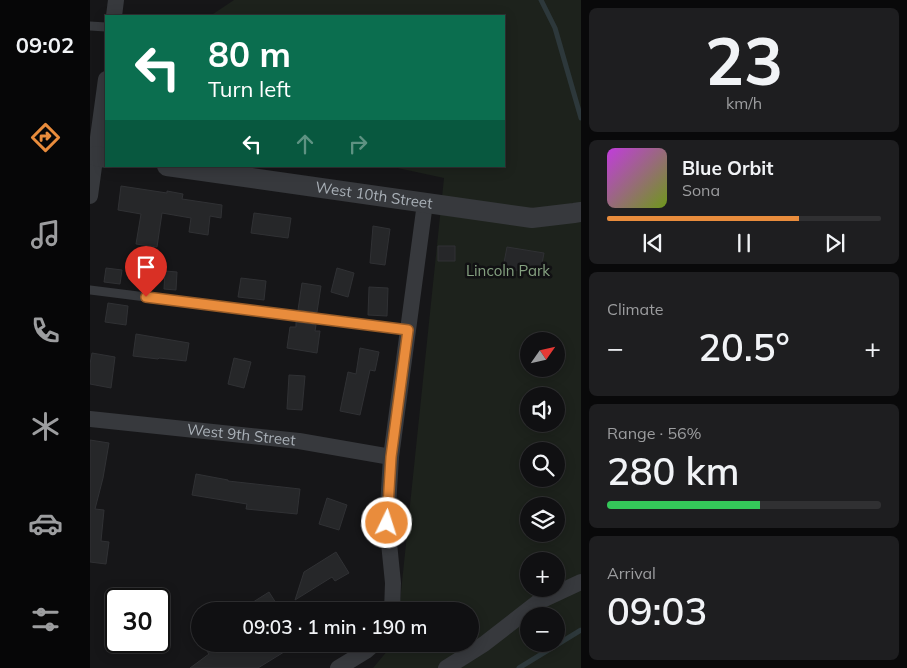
<!DOCTYPE html>
<meta charset="utf-8">
<style>
:root{--surface:#101012;--page:#1e1e20;--text:#f1f3f6;--muted:#9c9d9f;--line:#303032;--accent:#e98c3c}
body{margin:0;font-family:Mulish,sans-serif;background:var(--page);color:var(--text);height:100vh;display:flex;flex-direction:column;font-size:19px;white-space:nowrap}
*{box-sizing:border-box;margin:0}
p{font-size:16px;color:var(--muted)}
.icon{flex:none;width:28px;height:28px;fill:none;stroke:currentColor;stroke-width:2;stroke-linecap:round;stroke-linejoin:round}
.map{position:relative;flex:1;overflow:hidden}
.details{display:flex;flex-direction:column;gap:8px;padding:8px;background:#09090a;width:326px}
.details>*{flex:none}
.guide{position:absolute;left:15px;top:15px;width:400px;height:152px;border-radius:0px;box-shadow:0 2px 12px #0003,0 0 0 1px var(--line);background:#0b6e4f;color:#fff;overflow:hidden}
.needle{width:32px;rotate:56deg}
.buttons{position:absolute;left:430px;top:332px;display:grid;gap:10px}
.buttons a{display:grid;place-items:center;width:45px;height:45px;border-radius:50%;background:var(--surface);box-shadow:0 2px 12px #0003,0 0 0 1px var(--line);font-size:25px}
.speed{position:absolute;left:15px;top:588px;display:flex;gap:10px;font-size:25px;font-weight:700;text-align:center}
.speed>*{display:grid;place-content:center;width:65px;height:65px;border-radius:50%;background:var(--surface);box-shadow:0 2px 12px #0003,0 0 0 1px var(--line);line-height:1}
.speed .limit{border:2px solid #111;border-radius:8px;background:#fff;color:#111}
.pin{position:absolute;display:grid;place-items:center;width:42px;height:42px;color:#fff;margin:-51px -21px;border-radius:50% 50% 50% 0;rotate:-45deg;box-shadow:0 0 5px #0007}
.pin .icon{rotate:45deg}
.me{position:absolute;width:55px;margin:-28px;rotate:4deg;stroke-linejoin:round;filter:drop-shadow(0 0 4px #0008)}
.turn{display:flex;align-items:center;gap:18px;height:105px;padding:0 20px;font-size:22px}
.turn .icon{width:65px;height:65px;stroke-width:2.5}
.turn b{display:block;font-size:35px;line-height:42px}
.lanes{display:flex;align-items:center;height:48px;padding:0 20px;background:#0003;justify-content:center;gap:25px;direction:ltr}
.lanes .off{opacity:.35}
.big{font-size:38px;font-weight:600;line-height:1.1}
.details .widget{flex:1;display:flex;flex-direction:column;justify-content:center;gap:8px;min-width:0;padding:0 18px;border-radius:8px;background:var(--page)}
.details .dial{align-items:center;gap:0}
.dial b{font-size:65px;line-height:1}
.song{display:flex;align-items:center;gap:15px}
.cover{width:60px;height:60px;border-radius:8px;background:linear-gradient(135deg,hsl(290 70% 55%),hsl(80 70% 35%))}
.played{height:5px;border-radius:2px;background:linear-gradient(90deg,var(--accent) 70%,var(--line) 70%)}
.keys{display:flex;justify-content:space-around;direction:ltr}
.heat{display:flex;justify-content:space-between;align-items:center;font-size:28px;direction:ltr}
.charge{height:8px;border-radius:4px;background:linear-gradient(90deg,#34c759 56%,var(--line) 0)}
.trip{position:absolute;left:101px;top:602px;width:288px;height:50px;border-radius:25px;background:var(--surface);box-shadow:0 2px 12px #0003,0 0 0 1px var(--line);font-weight:600;line-height:50px;text-align:center}
main{display:flex;flex:1;min-height:0}
.tab-bar{display:flex;flex-direction:column;width:90px;justify-content:space-around;align-items:center;background:#060607;color:var(--muted)}
.tab-bar .icon{width:35px;height:35px}
.tab-bar .on{color:var(--accent)}
.tab-bar b{font-size:22px;color:var(--text)}
.map>svg:first-child{display:block}
</style>
<main>
<nav class="tab-bar">
<b>09:02</b>
<svg class="icon on" aria-label="directions" viewBox="0 0 24 24"><path d="M12 3l9 9-9 9-9-9zM9 14v-3h6M13 9l2 2-2 2"/></svg>
<svg class="icon" aria-label="music" viewBox="0 0 24 24"><path d="M9 18V5l10-2v13"/><circle cx="6" cy="18" r="3"/><circle cx="16" cy="16" r="3"/></svg>
<svg class="icon" aria-label="phone" viewBox="0 0 24 24"><path d="M5 4h4l2 5-3 2q2 4 5 5l2-3 5 2v4C11 20 4 13 5 4z"/></svg>
<svg class="icon" aria-label="climate" viewBox="0 0 24 24"><path d="M12 3v18M4 7l16 10M4 17L20 7"/></svg>
<svg class="icon" aria-label="car" viewBox="0 0 24 24"><path d="M5 17H2v-5l4-1 3-4h7l3 4 3 1v5h-3M9 17h6M6 11h13"/><circle cx="7" cy="17" r="2"/><circle cx="17" cy="17" r="2"/></svg>
<svg class="icon" aria-label="filters" viewBox="0 0 24 24"><path d="M4 7h16M4 17h16"/><circle cx="9" cy="7" r="2"/><circle cx="15" cy="17" r="2"/></svg>
</nav>
<div class="map">
<svg width="491" height="668" viewBox="0 0 491 668">
<rect width="100%" height="100%" fill="#161618"/>
<path fill="#1d221c" fill-rule="evenodd" d="M144 0H491V668H283L303 644H380V611H309L354 178 303 167 288 166H414V16H120ZM439 341H466V369H439ZM439 396H466V424H439ZM439 451H466V479H439ZM439 506H466V534H439ZM439 561H466V589H439ZM439 616H466V644H439Z"/>
<g fill="none" stroke-linecap="round" stroke-linejoin="round">
<path stroke="#2d383b" stroke-width="5" d="M451 0 465 28 491 118
M429 668 491 630"/>
</g>
<path fill="#262729" stroke="#303134" d="M31 186 77 193V191L93 194 92 199 132 205 131 218 120 216 118 235 99 232 101 218 72 213 67 247 46 244 51 214 28 210Z
M164 213 201 218 198 238 161 233Z
M283 226 300 229 295 265 280 263Z
M348 246H365V261H348Z
M417 247 454 253 450 274 413 268Z
M16 268 32 270 30 284 14 282Z
M247 268 264 273 258 297 241 292Z
M75 271 87 272 86 290 74 289Z
M151 278 176 281 174 300 148 297Z
M212 283 231 286 227 312 208 310Z
M279 287 298 288 297 316 278 315Z
M18 303 38 306 36 325 15 322Z
M206 322 226 325 225 331H230L227 353 197 348 200 327H206Z
M46 334 99 343 96 361 69 358 68 359 43 356Z
M270 348 289 352 285 371 280 370 270 415 250 411 258 372 266 374Z
M2 353 25 357 21 388 0 384V364Z
M144 358 161 362 154 388 138 384Z
M199 375 215 376 212 410 197 409Z
M0 440 19 443 13 478 5 509 14 510 11 541 19 542 16 564 0 562Z
M106 474 138 480V481L210 489 207 514 156 509 157 504 102 495Z
M237 498 257 505 249 530 229 524Z
M246 552 259 573 245 581 242 577 205 600 214 572Z
M179 592 191 611H149Z
M112 644H130L135 651 141 646 143 649 151 644H207L168 668H100L119 654Z"/>
<g fill="none" stroke-linecap="round" stroke-linejoin="round">
<path stroke="#37393d" stroke-width="9" d="M0 26 16 27
M0 290 318 330"/>
<g stroke="#37393d" stroke-width="16">
<path d="M24 16 26 0"/>
<path d="M0 196 16 79"/>
<path id="s1" d="M0 419 209 441 301 457"/>
<path d="M302 611 303 583 297 523 301 457 335 203"/>
<path d="M248 668 276 651 284 644"/>
<path d="M356 668 394 644 448 602 491 582"/>
</g>
<g stroke="#37393d" stroke-width="20">
<path d="M6 156 16 158"/>
<path id="s2" d="M77 166 442 218 484 213 491 212"/>
</g>
</g>
<g fill="none" stroke-linecap="round" stroke-linejoin="round">
<g stroke="#975b27" stroke-width="12">
<path id="route" d="M56 297 318 330 301 457 297 523"/>
</g>
<use href="#route" stroke="#e98c3c" stroke-width="9"/>
</g>
<g text-anchor="middle" stroke-width="5" stroke-linejoin="round" paint-order="stroke">
<g font-size="15" fill="#a9b0b7" stroke="#111113">
<text dy="5" stroke="none"><textPath href="#s2" startOffset="209">West 10th Street</textPath></text>
<text dy="5" stroke="none"><textPath href="#s1" startOffset="152">West 9th Street</textPath></text>
</g>
<g font-size="15" fill="#85a180" stroke="#111113">
<text x="418" y="276">Lincoln Park</text>
</g>
</g>
</svg>
<div class="buttons">
<a><svg class="needle" viewBox="-14 -14 28 28"><path d="M0-13l5 13h-10z" fill="#e53935"/><path d="M0 13l5-13h-10z" fill="#9c9d9f"/></svg></a>
<a><svg class="icon" aria-label="sound" viewBox="0 0 24 24"><path d="M4 9h4l5-4v14l-5-4H4zM17 9q2 3 0 6"/></svg></a>
<a><svg class="icon" aria-label="search" viewBox="0 0 24 24"><circle cx="10" cy="10" r="6"/><path d="M15 15l6 6"/></svg></a>
<a><svg class="icon" aria-label="layers" viewBox="0 0 24 24"><path d="M12 4l9 5-9 5-9-5zM3 14l9 5 9-5"/></svg></a>
<a>+</a>
<a>−</a>
</div>
<div class="speed"><div class="limit">30</div></div>
<div class="pin" style="left:56px;top:297px;background:#d93025"><svg class="icon" aria-label="arrive" viewBox="0 0 24 24"><path d="M6 21V4h12l-3 4 3 4H6"/></svg></div>
<svg class="me" style="left:297px;top:523px" viewBox="-20 -20 40 40"><circle r="17" fill="#e98c3c" stroke="#fff" stroke-width="3"/><path d="M0-11L8 9 0 5-8 9z" fill="#fff"/></svg>
<div class="trip">09:03 · 1 min · 190 m</div>
<div class="guide">
<div class="turn"><svg class="icon" aria-label="left" viewBox="0 0 24 24"><path d="M17 20v-9H6M10 6l-5 5 5 5"/></svg><div><b>80 m</b>Turn left</div></div>
<div class="lanes"><svg class="icon" aria-label="left" viewBox="0 0 24 24"><path d="M17 20v-9H6M10 6l-5 5 5 5"/></svg><svg class="icon off" aria-label="ahead" viewBox="0 0 24 24"><path d="M12 20V5M6 11l6-6 6 6"/></svg><svg class="icon off" aria-label="right" viewBox="0 0 24 24"><path d="M7 20v-9h11M14 6l5 5-5 5"/></svg></div>
</div>
</div>
<section class="details">
<div class="widget dial"><b>23</b><p>km/h</p></div>
<div class="widget">
<div class="song"><i class="cover"></i><div><b>Blue Orbit</b><p>Sona</p></div></div>
<div class="played"></div>
<div class="keys"><svg class="icon" aria-label="previous" viewBox="0 0 24 24"><path d="M18 5L8 12l10 7zM5 5v14"/></svg><svg class="icon" aria-label="pause" viewBox="0 0 24 24"><path d="M8 5v14M16 5v14"/></svg><svg class="icon" aria-label="next" viewBox="0 0 24 24"><path d="M6 5l10 7-10 7zM19 5v14"/></svg></div>
</div>
<div class="widget"><p>Climate</p>
<div class="heat"><a>−</a><b class="big">20.5°</b><a>+</a></div>
</div>
<div class="widget"><p>Range · 56%</p><b class="big">280 km</b><div class="charge"></div></div>
<div class="widget"><p>Arrival</p><b class="big">09:03</b></div>
</section>
</main>
